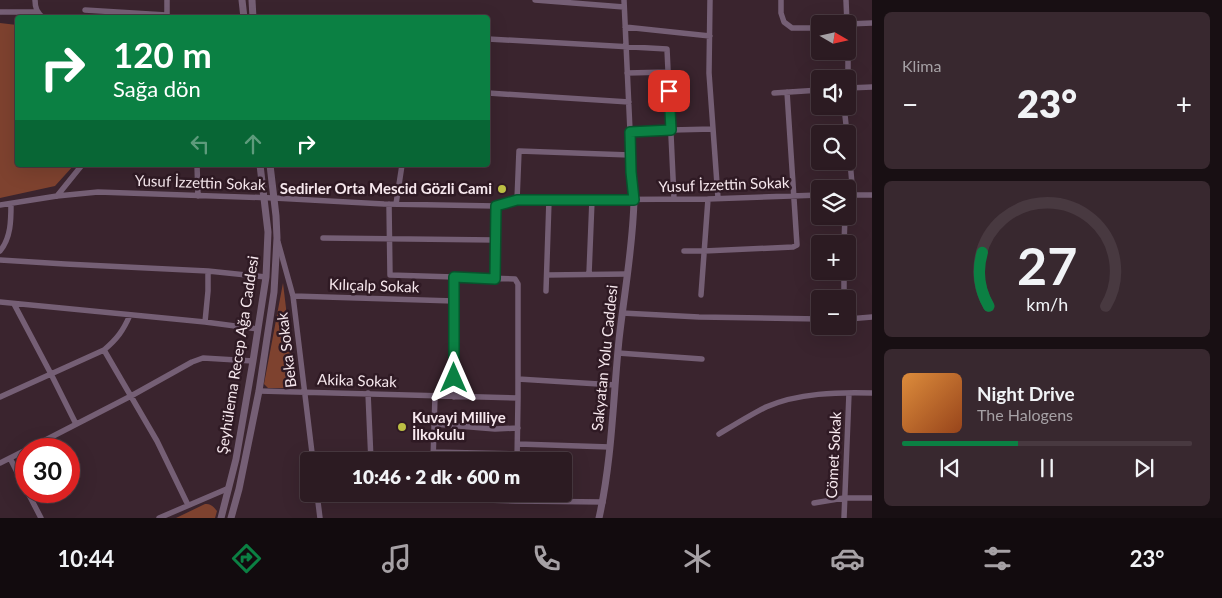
<!DOCTYPE html>
<html lang="tr">
<meta charset="utf-8">
<style>
:root{--surface:#2c1b22;--page:#38282f;--text:#f1f3f6;--muted:#a6a1a5;--line:#483940;--accent:#0b8043}
body{margin:0;font-family:Lato,sans-serif;background:var(--page);color:var(--text);height:100vh;display:flex;flex-direction:column;font-size:19px;white-space:nowrap}
*{box-sizing:border-box;margin:0}
p{font-size:16px;color:var(--muted)}
.icon{flex:none;width:28px;height:28px;fill:none;stroke:currentColor;stroke-width:2;stroke-linecap:round;stroke-linejoin:round}
.map{position:relative;flex:1;overflow:hidden}
.sheet{display:flex;flex-direction:column;gap:12px;padding:12px;background:#180f13;width:350px}
.sheet>*{flex:none}
.top-card{position:absolute;left:15px;top:15px;width:475px;height:152px;border-radius:5px;box-shadow:0 5px 20px #0002,0 0 0 1px var(--line);background:#0b8043;color:#fff;overflow:hidden}
.needle{width:32px;rotate:99deg}
.buttons{position:absolute;left:811px;top:15px;display:grid;gap:10px}
.buttons a{display:grid;place-items:center;width:45px;height:45px;border-radius:5px;background:var(--surface);box-shadow:0 5px 20px #0002,0 0 0 1px var(--line);font-size:25px}
.speed{position:absolute;left:15px;top:438px;display:flex;gap:10px;font-size:25px;font-weight:700;text-align:center}
.speed>*{display:grid;place-content:center;width:65px;height:65px;border-radius:50%;background:var(--surface);box-shadow:0 5px 20px #0002,0 0 0 1px var(--line);line-height:1}
.speed .limit{border:8px solid #d22;background:#fff;color:#111}
.pin{position:absolute;display:grid;place-items:center;width:42px;height:42px;color:#fff;margin:-21px;border-radius:10px;box-shadow:0 2px 8px #0006}
.me{position:absolute;width:55px;margin:-28px;rotate:0deg;stroke-linejoin:round;filter:drop-shadow(0 0 4px #0008)}
.turn{display:flex;align-items:center;gap:18px;height:105px;padding:0 15px;font-size:22px}
.turn .icon{width:65px;height:65px;stroke-width:2.5}
.turn b{display:block;font-size:35px;line-height:42px}
.lanes{display:flex;align-items:center;height:48px;padding:0 15px;background:#0003;justify-content:center;gap:25px;direction:ltr}
.lanes .off{opacity:.35}
.big{font-size:38px;font-weight:800;line-height:1.1}
.sheet .widget{flex:1;display:flex;flex-direction:column;justify-content:center;gap:8px;min-width:0;padding:0 18px;border-radius:8px;background:var(--page)}
.sheet .dial{align-items:center;gap:0}
.dial svg{height:130px;overflow:visible;fill:none;stroke:var(--line);stroke-width:7;stroke-linecap:round;text-anchor:middle}
.dial text{fill:var(--text);stroke:none}
.song{display:flex;align-items:center;gap:15px}
.cover{width:60px;height:60px;border-radius:8px;background:linear-gradient(135deg,hsl(30 70% 55%),hsl(20 70% 35%))}
.played{height:5px;border-radius:2px;background:linear-gradient(90deg,var(--accent) 40%,var(--line) 40%)}
.keys{display:flex;justify-content:space-around;direction:ltr}
.heat{display:flex;justify-content:space-between;align-items:center;font-size:28px;direction:ltr}
.trip{position:absolute;left:300px;top:452px;width:272px;height:50px;border-radius:5px;background:var(--surface);box-shadow:0 5px 20px #0002,0 0 0 1px var(--line);font-weight:800;line-height:50px;text-align:center}
.dock{display:flex;height:80px;justify-content:space-around;align-items:center;background:#120b0e;color:var(--muted)}
.dock .icon{width:35px;height:35px}
.dock .selected{color:var(--accent)}
.dock b{font-size:22px;color:var(--text)}
main{display:flex;flex:1;min-height:0}
.map>svg:first-child{display:block}
</style>
<main>
<div class="map">
<svg width="872" height="518" viewBox="0 0 872 518">
<rect width="100%" height="100%" fill="#3a242e"/>
<path fill="#7e422f" d="M0 23 17 25 18 165H74L55 186 0 198Z
M283 283 295 383 293 388H268L264 384Z
M375 453H427V461H375Z
M205 504C211 504 213 506 217 511L215 518H176Z"/>
<g fill="none" stroke-linecap="round" stroke-linejoin="round">
<path stroke="#755f75" stroke-width="5.5" d="M35 0C35 8 37 13 44 18
M167 0V18
M535 0 624 7
M624 0 630 131 632 189 634 200
M710 0 709 73 718 198
M781 0V13L784 22 792 28H820
M846 0 847 24
M85 10 166 15
M0 12H38
M848 24 872 23
M625 27 710 36
M488 39 667 49 674 199
M848 49V88
M627 73 668 72
M848 88 872 87
M488 93 629 102
M774 93 820 90
M844 106 847 134
M630 131 713 129
M848 139 853 195
M197 165 198 196
M848 195H872
M57 196 82 165
M517 200 519 151 630 155
M389 204 390 275 515 279 518 284V398L517 461
M396 204 402 165
M0 205 57 196 98 192 274 198 384 204 496 206 517 200 708 199 820 195
M323 238 495 240
M278 242 293 296 313 461
M844 244 845 216
M0 251C11 238 11 220 11 204
M684 251H704L793 247 797 245 787 92
M0 260 65 264 208 271 266 277
M589 274 592 200
M547 275 627 274
M495 279 496 206
M546 291 549 200
M701 295 708 199
M293 296 454 301
M844 299V271
M0 302 205 322 258 329
M14 304 51 374 76 424
M622 313 699 317 820 319
M848 319 872 317
M205 322 208 291V271
M104 350 157 441 188 505
M618 353 702 359
M518 379 615 385
M259 391 518 398
M368 393 371 461
M0 397 104 350C117 339 123 331 130 315
M454 397V277
M434 424 495 429 518 428
M719 434C734 425 750 415 766 407 798 393 838 392 872 393
M518 444 610 447
M28 449 131 396 192 362 203 358 253 361
M433 452 517 454
M10 458 26 490
M433 461 435 396
M0 463 26 450
M27 491 41 518
M317 494 320 518
M317 495 515 501 603 502
M814 503 844 498H872
M159 518 229 488
M844 518 849 393"/>
<path stroke="#755f75" stroke-width="7" d="M242 0 244 18
M252 0 253 18
M221 518 236 459 253 361 266 277 268 232 260 165
M231 518 239 489 259 391 274 292 277 238 276 216 270 165
M599 518C612 460 613 399 619 340 624 294 633 247 634 200"/>
</g>
<g fill="none" stroke-linecap="round" stroke-linejoin="round">
<g stroke="#07532c" stroke-width="12">
<path id="route" d="M454 378V277L495 279 496 206 517 200H634L631 172 630 132 671 130 669 91"/>
</g>
<use href="#route" stroke="#0b8043" stroke-width="9"/>
</g>
<g fill="#bcbf44" stroke="#2f1a24" stroke-width="2">
<circle cx="502" cy="189" r="5"/>
<circle cx="402" cy="427" r="5"/>
</g>
<g text-anchor="middle" stroke-width="5" stroke-linejoin="round" paint-order="stroke">
<g font-size="15" fill="#f7e8ee" stroke="#2f1a24">
<text transform="translate(200 183) rotate(2)" y="5">Yusuf İzzettin Sokak</text>
<text transform="translate(724 185) rotate(-2)" y="5">Yusuf İzzettin Sokak</text>
<text transform="translate(374 286) rotate(2)" y="5">Kılıçalp Sokak</text>
<text transform="translate(287 350) rotate(-97)" y="5">Beka Sokak</text>
<text transform="translate(238 355) rotate(-81)" y="5">Şeyhülema Recep Ağa Caddesi</text>
<text transform="translate(605 358) rotate(-84)" y="5">Sakyatan Yolu Caddesi</text>
<text transform="translate(357 381) rotate(2)" y="5">Akika Sokak</text>
<text transform="translate(834 455) rotate(-87)" y="5">Cömet Sokak</text>
</g>
<g font-size="15" font-weight="bold" fill="#f7e8ee" stroke="#2f1a24" text-anchor="end">
<text x="492" y="194">Sedirler Orta Mescid Gözli Cami</text>
<text x="412" y="423" text-anchor="start">Kuvayi Milliye<tspan x="412" dy="17">İlkokulu</tspan></text>
</g>
</g>
</svg>
<div class="buttons">
<a><svg class="needle" viewBox="-14 -14 28 28"><path d="M0-13l5 13h-10z" fill="#e53935"/><path d="M0 13l5-13h-10z" fill="#a6a1a5"/></svg></a>
<a><svg class="icon" aria-label="sound" viewBox="0 0 24 24"><path d="M4 9h4l5-4v14l-5-4H4zM17 9q2 3 0 6"/></svg></a>
<a><svg class="icon" aria-label="search" viewBox="0 0 24 24"><circle cx="10" cy="10" r="6"/><path d="M15 15l6 6"/></svg></a>
<a><svg class="icon" aria-label="layers" viewBox="0 0 24 24"><path d="M12 4l9 5-9 5-9-5zM3 14l9 5 9-5"/></svg></a>
<a>+</a>
<a>−</a>
</div>
<div class="speed"><div class="limit">30</div></div>
<div class="pin" style="left:669px;top:91px;background:#d93025"><svg class="icon" aria-label="arrive" viewBox="0 0 24 24"><path d="M6 21V4h12l-3 4 3 4H6"/></svg></div>
<svg class="me" style="left:454px;top:378px" viewBox="-20 -20 40 40"><path d="M0-17L14 15 0 8-14 15z" fill="#0b8043" stroke="#fff" stroke-width="4"/></svg>
<div class="trip">10:46 · 2 dk · 600 m</div>
<div class="top-card">
<div class="turn"><svg class="icon" aria-label="right" viewBox="0 0 24 24"><path d="M7 20v-9h11M14 6l5 5-5 5"/></svg><div><b>120 m</b>Sağa dön</div></div>
<div class="lanes"><svg class="icon off" aria-label="left" viewBox="0 0 24 24"><path d="M17 20v-9H6M10 6l-5 5 5 5"/></svg><svg class="icon off" aria-label="ahead" viewBox="0 0 24 24"><path d="M12 20V5M6 11l6-6 6 6"/></svg><svg class="icon" aria-label="right" viewBox="0 0 24 24"><path d="M7 20v-9h11M14 6l5 5-5 5"/></svg></div>
</div>
</div>
<section class="sheet">
<div class="widget"><p>Klima</p>
<div class="heat"><a>−</a><b class="big">23°</b><a>+</a></div>
</div>
<div class="widget dial"><svg viewBox="0 0 100 80">
<path d="M14 69A42 42 0 1 1 86 69"/>
<path d="M14 69A42 42 0 0 1 10 36" stroke="#0b8043"/>
<text x="50" y="56" font-size="32" font-weight="700">27</text>
<text x="50" y="72" font-size="11">km/h</text>
</svg></div>
<div class="widget">
<div class="song"><i class="cover"></i><div><b>Night Drive</b><p>The Halogens</p></div></div>
<div class="played"></div>
<div class="keys"><svg class="icon" aria-label="previous" viewBox="0 0 24 24"><path d="M18 5L8 12l10 7zM5 5v14"/></svg><svg class="icon" aria-label="pause" viewBox="0 0 24 24"><path d="M8 5v14M16 5v14"/></svg><svg class="icon" aria-label="next" viewBox="0 0 24 24"><path d="M6 5l10 7-10 7zM19 5v14"/></svg></div>
</div>
</section>
</main>
<nav class="dock">
<b>10:44</b>
<svg class="icon selected" aria-label="directions" viewBox="0 0 24 24"><path d="M12 3l9 9-9 9-9-9zM9 14v-3h6M13 9l2 2-2 2"/></svg>
<svg class="icon" aria-label="music" viewBox="0 0 24 24"><path d="M9 18V5l10-2v13"/><circle cx="6" cy="18" r="3"/><circle cx="16" cy="16" r="3"/></svg>
<svg class="icon" aria-label="phone" viewBox="0 0 24 24"><path d="M5 4h4l2 5-3 2q2 4 5 5l2-3 5 2v4C11 20 4 13 5 4z"/></svg>
<svg class="icon" aria-label="climate" viewBox="0 0 24 24"><path d="M12 3v18M4 7l16 10M4 17L20 7"/></svg>
<svg class="icon" aria-label="car" viewBox="0 0 24 24"><path d="M5 17H2v-5l4-1 3-4h7l3 4 3 1v5h-3M9 17h6M6 11h13"/><circle cx="7" cy="17" r="2"/><circle cx="17" cy="17" r="2"/></svg>
<svg class="icon" aria-label="filters" viewBox="0 0 24 24"><path d="M4 7h16M4 17h16"/><circle cx="9" cy="7" r="2"/><circle cx="15" cy="17" r="2"/></svg>
<b>23°</b>
</nav>
